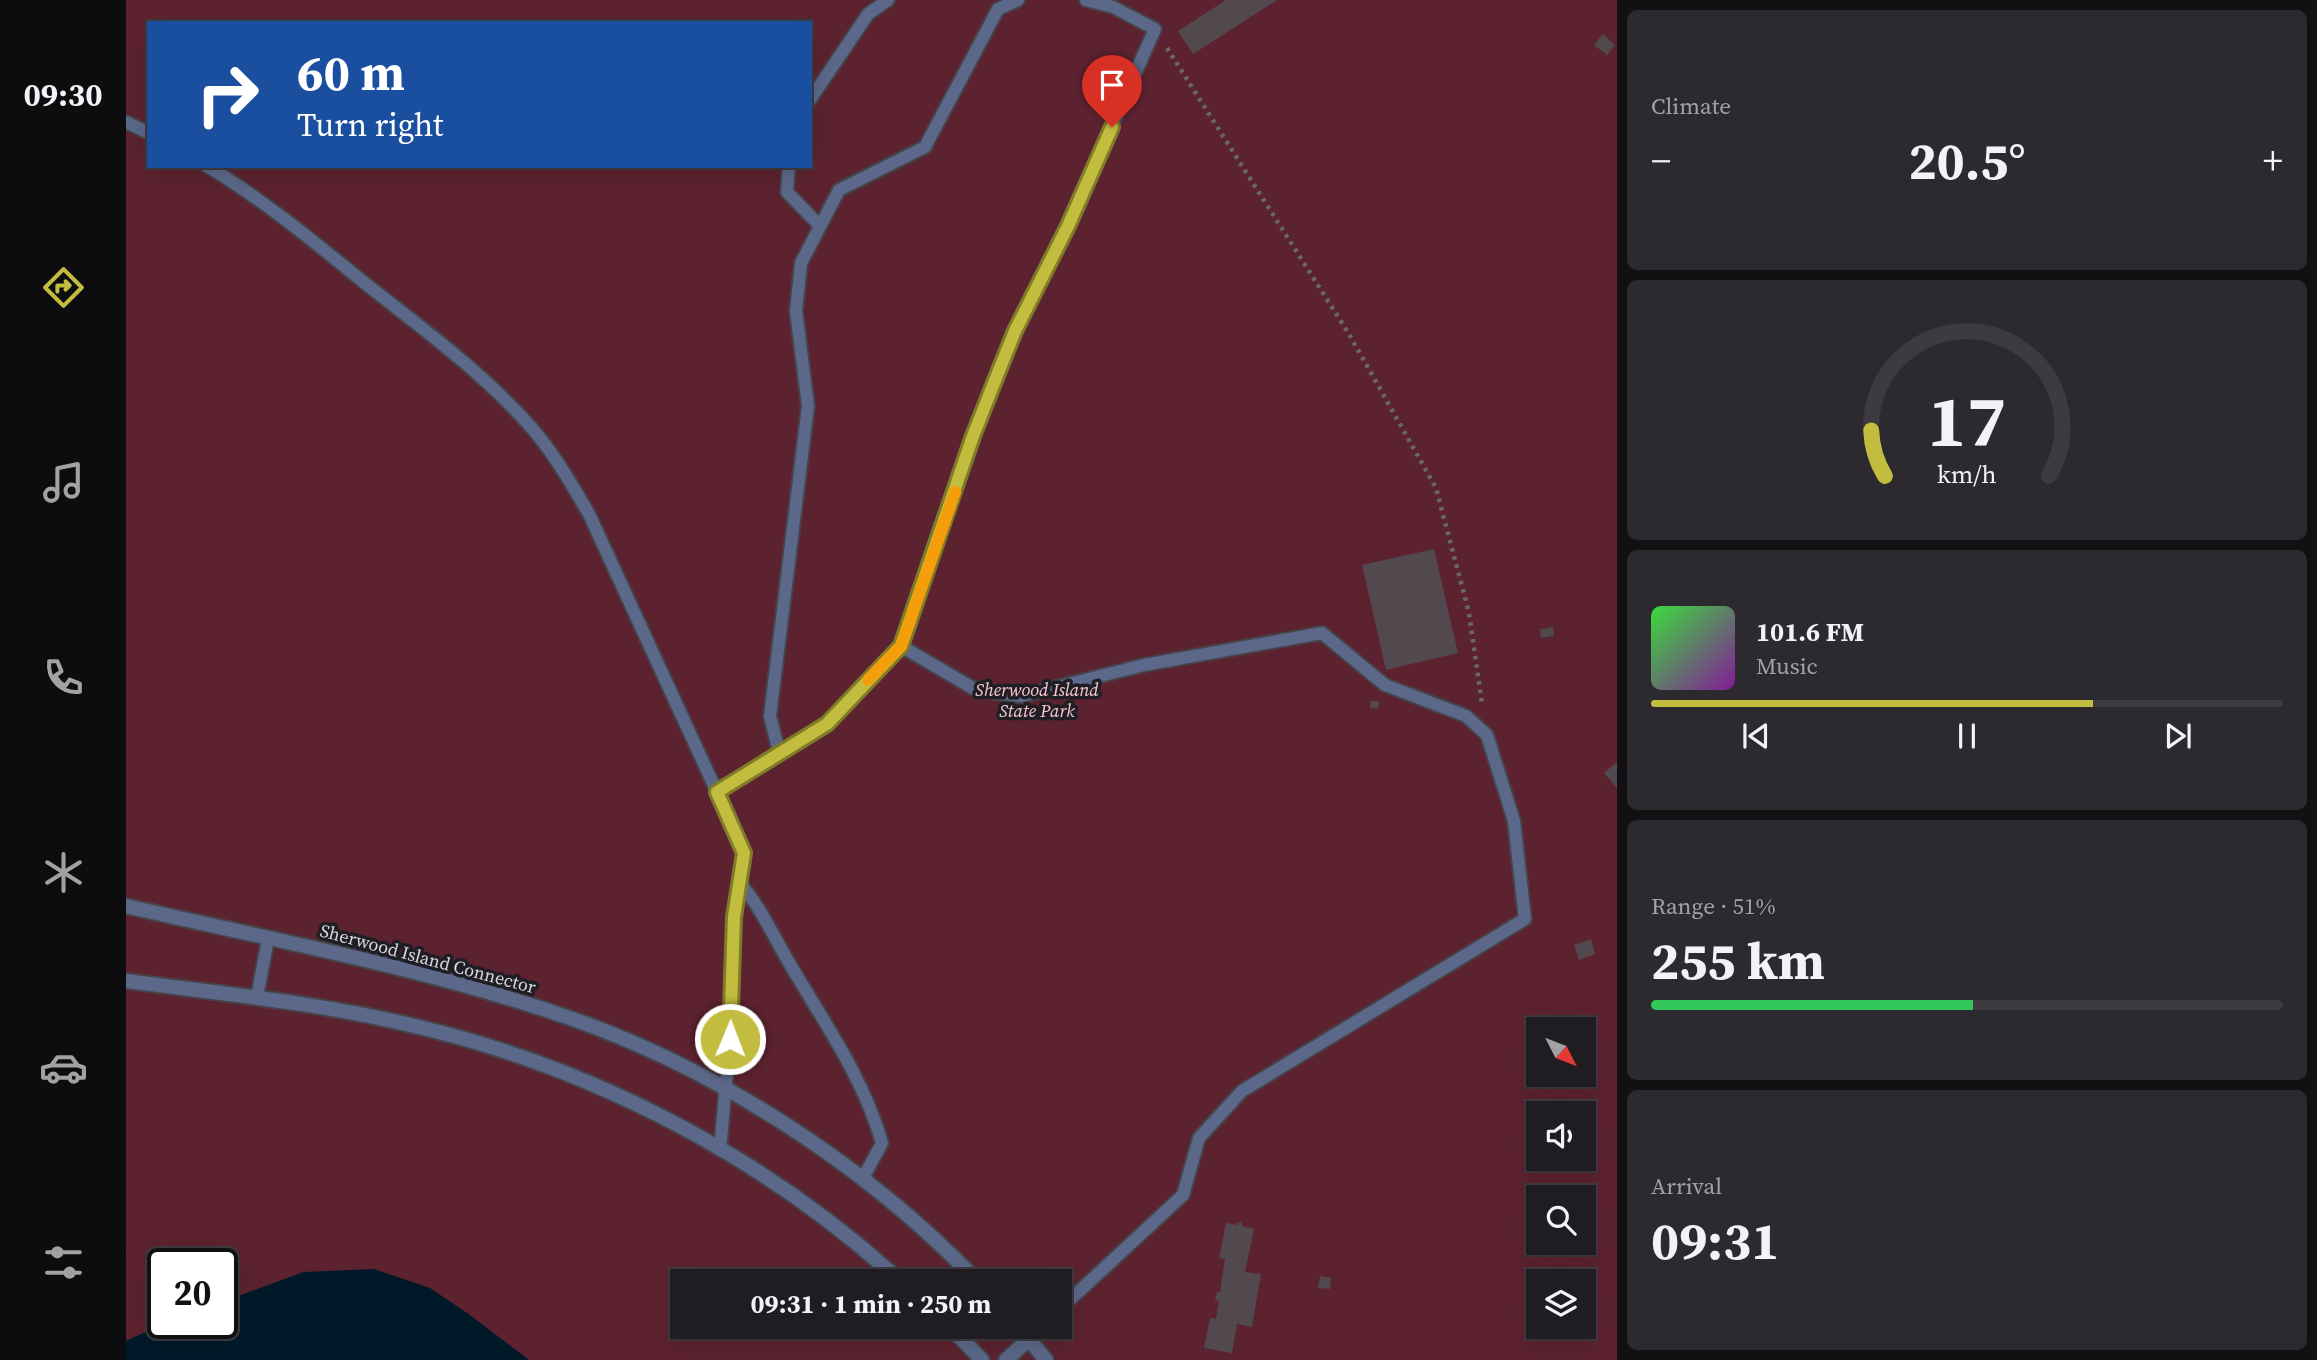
<!DOCTYPE html>
<meta charset="utf-8">
<style>
:root{--surface:#201d22;--page:#2d2a2f;--text:#f1f3f6;--muted:#a2a2a5;--line:#3d3b40;--accent:#c2bd3f}
body{margin:0;font-family:"Source Serif 4",serif;background:var(--page);color:var(--text);height:100vh;display:flex;flex-direction:column;font-size:26px;white-space:nowrap}
*{box-sizing:border-box;margin:0}
p{font-size:23px;color:var(--muted)}
.icon{flex:none;width:38px;height:38px;fill:none;stroke:currentColor;stroke-width:2;stroke-linecap:round;stroke-linejoin:round}
.map{position:relative;flex:1;overflow:hidden}
.side{display:flex;flex-direction:column;gap:10px;padding:10px;background:#121013;width:700px}
.side>*{flex:none}
.guide{position:absolute;left:21px;top:21px;width:665px;height:147px;border-radius:0px;box-shadow:0 7px 28px #0002,0 0 0 2px var(--line);background:#1a4fa0;color:#fff;overflow:hidden}
.needle{width:46px;rotate:132deg}
.fabs{position:absolute;left:1400px;top:1017px;display:grid;gap:14px}
.fabs a{display:grid;place-items:center;width:70px;height:70px;border-radius:0px;background:var(--surface);box-shadow:0 7px 28px #0002,0 0 0 2px var(--line);font-size:35px}
.speed{position:absolute;left:21px;top:1248px;display:flex;gap:14px;font-size:35px;font-weight:700;text-align:center}
.speed>*{display:grid;place-content:center;width:91px;height:91px;border-radius:50%;background:var(--surface);box-shadow:0 7px 28px #0002,0 0 0 2px var(--line);line-height:1}
.speed .limit{border:4px solid #111;border-radius:10px;background:#fff;color:#111}
.pin{position:absolute;display:grid;place-items:center;width:60px;height:60px;color:#fff;margin:-72px -30px;border-radius:50% 50% 50% 0;rotate:-45deg;box-shadow:0 0 7px #0007}
.pin .icon{rotate:45deg}
.me{position:absolute;width:77px;margin:-38px;rotate:1deg;stroke-linejoin:round;filter:drop-shadow(0 0 5px #0008)}
.turn{display:flex;align-items:center;gap:24px;height:147px;padding:0 35px;font-size:32px}
.turn .icon{width:91px;height:91px;stroke-width:2.5}
.turn b{display:block;font-size:49px;line-height:60px}
.big{font-size:52px;font-weight:700;line-height:1.1}
.side .widget{flex:1;display:flex;flex-direction:column;justify-content:center;gap:10px;min-width:0;padding:0 24px;border-radius:10px;background:var(--page)}
.side .dial{align-items:center;gap:0}
.dial svg{height:182px;overflow:visible;fill:none;stroke:var(--line);stroke-width:7;stroke-linecap:round;text-anchor:middle}
.dial text{fill:var(--text);stroke:none}
.song{display:flex;align-items:center;gap:21px}
.cover{width:84px;height:84px;border-radius:10px;background:linear-gradient(135deg,hsl(120 70% 55%),hsl(290 70% 35%))}
.played{height:7px;border-radius:4px;background:linear-gradient(90deg,var(--accent) 70%,var(--line) 70%)}
.keys{display:flex;justify-content:space-around;direction:ltr}
.heat{display:flex;justify-content:space-between;align-items:center;font-size:38px;direction:ltr}
.charge{height:10px;border-radius:5px;background:linear-gradient(90deg,#34c759 51%,var(--line) 0)}
.trip{position:absolute;left:544px;top:1269px;width:402px;height:70px;border-radius:0px;background:var(--surface);box-shadow:0 7px 28px #0002,0 0 0 2px var(--line);font-weight:700;line-height:70px;text-align:center}
main{display:flex;flex:1;min-height:0}
.menu{display:flex;flex-direction:column;width:126px;justify-content:space-around;align-items:center;background:#0d0c0e;color:var(--muted)}
.menu .icon{width:49px;height:49px}
.menu .selected{color:var(--accent)}
.menu b{font-size:32px;color:var(--text)}
.map>svg:first-child{display:block}
</style>
<main>
<nav class="menu">
<b>09:30</b>
<svg class="icon selected" aria-label="directions" viewBox="0 0 24 24"><path d="M12 3l9 9-9 9-9-9zM9 14v-3h6M13 9l2 2-2 2"/></svg>
<svg class="icon" aria-label="music" viewBox="0 0 24 24"><path d="M9 18V5l10-2v13"/><circle cx="6" cy="18" r="3"/><circle cx="16" cy="16" r="3"/></svg>
<svg class="icon" aria-label="phone" viewBox="0 0 24 24"><path d="M5 4h4l2 5-3 2q2 4 5 5l2-3 5 2v4C11 20 4 13 5 4z"/></svg>
<svg class="icon" aria-label="climate" viewBox="0 0 24 24"><path d="M12 3v18M4 7l16 10M4 17L20 7"/></svg>
<svg class="icon" aria-label="car" viewBox="0 0 24 24"><path d="M5 17H2v-5l4-1 3-4h7l3 4 3 1v5h-3M9 17h6M6 11h13"/><circle cx="7" cy="17" r="2"/><circle cx="17" cy="17" r="2"/></svg>
<svg class="icon" aria-label="filters" viewBox="0 0 24 24"><path d="M4 7h16M4 17h16"/><circle cx="9" cy="7" r="2"/><circle cx="15" cy="17" r="2"/></svg>
</nav>
<div class="map">
<svg width="1491" height="1360" viewBox="0 0 1491 1360">
<rect width="100%" height="100%" fill="#2a272e"/>
<path fill="#5d2230" fill-rule="evenodd" d="M0 0H1491V1360H403L341 1313 178 1272 96 1302V1264H37V1323H40L0 1341ZM23 23H684V166H23ZM1412 1029H1458V1074H1412ZM1412 1113H1458V1158H1412ZM1412 1197H1458V1242H1412ZM556 1281H934V1326H556ZM1412 1281H1458V1326H1412Z"/>
<path fill="#001929" d="M248 1269 304 1288 341 1313 403 1360H0V1341L40 1323H96V1302L178 1272Z"/>
<path fill="#51494e" d="M1100 0H1151L1067 54 1052 31Z
M1477 34 1489 45 1481 55 1468 45Z
M1308 549 1332 653 1260 670 1236 565Z
M1427 627 1428 636 1415 638 1414 629Z
M1244 701H1253L1252 709 1244 708Z
M1491 762V788L1478 773Z
M1465 939 1469 954 1453 960 1448 945Z
M1111 1222 1116 1223V1226L1128 1229 1119 1272 1135 1274 1126 1327 1111 1324 1106 1353 1078 1348 1084 1318 1090 1319 1093 1301 1089 1300 1091 1292H1094L1099 1259 1093 1258 1100 1223 1111 1225Z
M1194 1276 1205 1278 1204 1289 1192 1288Z"/>
<g fill="none" stroke-linecap="round" stroke-linejoin="round">
<g stroke="#46434a" stroke-width="16">
<path id="service" d="M684 100 742 14 762 0
M0 122 23 133
M81 166C136 199 186 240 235 280 293 326 354 370 404 426 427 452 445 483 463 514L619 853 608 917 604 1039 594 1150
M663 166 661 192 694 226
M775 646 847 436 889 331 941 226 1029 29 987 7 960 0
M653 752 644 716 682 406 670 311 675 263 713 190 799 147 872 9 892 0
M591 792 701 724 775 646 850 690 895 696 1018 665 1196 633 1259 685 1340 716 1361 735 1388 821 1399 919 1116 1091 1073 1138 1057 1195 934 1309
M614 883C635 908 648 937 665 966 698 1022 738 1079 756 1143L737 1178
M131 997 142 939
M903 1339 916 1326"/>
</g>
<g stroke="#46434a" stroke-width="18">
<path id="minor" d="M880 1360 903 1339"/>
</g>
<g stroke="#46434a" stroke-width="18">
<path id="tertiary" d="M0 906C147 940 298 968 441 1017 591 1069 741 1166 851 1281
M0 981C98 994 196 1003 293 1027 469 1069 640 1158 774 1281
M823 1326 856 1360
M892 1326 920 1360"/>
</g>
<path stroke="#69676d" stroke-width="4.5" stroke-dasharray="3.5 5" stroke-linecap="butt" d="M1041 48 1223 334 1310 488 1343 613 1356 704"/>
<use href="#service" stroke="#5c6889" stroke-width="12"/>
<use href="#minor" stroke="#5c6889" stroke-width="14"/>
<use href="#tertiary" stroke="#5c6889" stroke-width="14"/>
</g>
<g fill="none" stroke-linecap="round" stroke-linejoin="round">
<g stroke="#7e7b29" stroke-width="18">
<path id="route" d="M604 1039 608 917 618 853 591 792 701 724 775 646 847 436 872 373 889 331 942 226 986 127"/>
</g>
<use href="#route" stroke="#c2bd3f" stroke-width="12"/>
<path stroke="#f59e0b" stroke-width="12" d="M742 680 775 646 829 492"/>
</g>
<g text-anchor="middle" stroke-width="7" stroke-linejoin="round" paint-order="stroke">
<g font-size="18" font-style="italic" fill="#fac6ce" stroke="#201e25">
<text x="911" y="696">Sherwood Island<tspan x="911" dy="21">State Park</tspan></text>
</g>
<g font-size="18" fill="#d9d7dc" stroke="#201e25">
<text transform="translate(302 959) rotate(15)" y="6">Sherwood Island Connector</text>
</g>
</g>
</svg>
<div class="fabs">
<a><svg class="needle" viewBox="-14 -14 28 28"><path d="M0-13l5 13h-10z" fill="#e53935"/><path d="M0 13l5-13h-10z" fill="#a2a2a5"/></svg></a>
<a><svg class="icon" aria-label="sound" viewBox="0 0 24 24"><path d="M4 9h4l5-4v14l-5-4H4zM17 9q2 3 0 6"/></svg></a>
<a><svg class="icon" aria-label="search" viewBox="0 0 24 24"><circle cx="10" cy="10" r="6"/><path d="M15 15l6 6"/></svg></a>
<a><svg class="icon" aria-label="layers" viewBox="0 0 24 24"><path d="M12 4l9 5-9 5-9-5zM3 14l9 5 9-5"/></svg></a>
</div>
<div class="speed"><div class="limit">20</div></div>
<div class="pin" style="left:986px;top:127px;background:#d93025"><svg class="icon" aria-label="arrive" viewBox="0 0 24 24"><path d="M6 21V4h12l-3 4 3 4H6"/></svg></div>
<svg class="me" style="left:604px;top:1039px" viewBox="-20 -20 40 40"><circle r="17" fill="#c2bd3f" stroke="#fff" stroke-width="3"/><path d="M0-11L8 9 0 5-8 9z" fill="#fff"/></svg>
<div class="trip">09:31 · 1 min · 250 m</div>
<div class="guide">
<div class="turn"><svg class="icon" aria-label="right" viewBox="0 0 24 24"><path d="M7 20v-9h11M14 6l5 5-5 5"/></svg><div><b>60 m</b>Turn right</div></div>
</div>
</div>
<section class="side">
<div class="widget"><p>Climate</p>
<div class="heat"><a>−</a><b class="big">20.5°</b><a>+</a></div>
</div>
<div class="widget dial"><svg viewBox="0 0 100 80">
<path d="M14 69A42 42 0 1 1 86 69"/>
<path d="M14 69A42 42 0 0 1 8 49" stroke="#c2bd3f"/>
<text x="50" y="56" font-size="32" font-weight="700">17</text>
<text x="50" y="72" font-size="11">km/h</text>
</svg></div>
<div class="widget">
<div class="song"><i class="cover"></i><div><b>101.6 FM</b><p>Music</p></div></div>
<div class="played"></div>
<div class="keys"><svg class="icon" aria-label="previous" viewBox="0 0 24 24"><path d="M18 5L8 12l10 7zM5 5v14"/></svg><svg class="icon" aria-label="pause" viewBox="0 0 24 24"><path d="M8 5v14M16 5v14"/></svg><svg class="icon" aria-label="next" viewBox="0 0 24 24"><path d="M6 5l10 7-10 7zM19 5v14"/></svg></div>
</div>
<div class="widget"><p>Range · 51%</p><b class="big">255 km</b><div class="charge"></div></div>
<div class="widget"><p>Arrival</p><b class="big">09:31</b></div>
</section>
</main>
